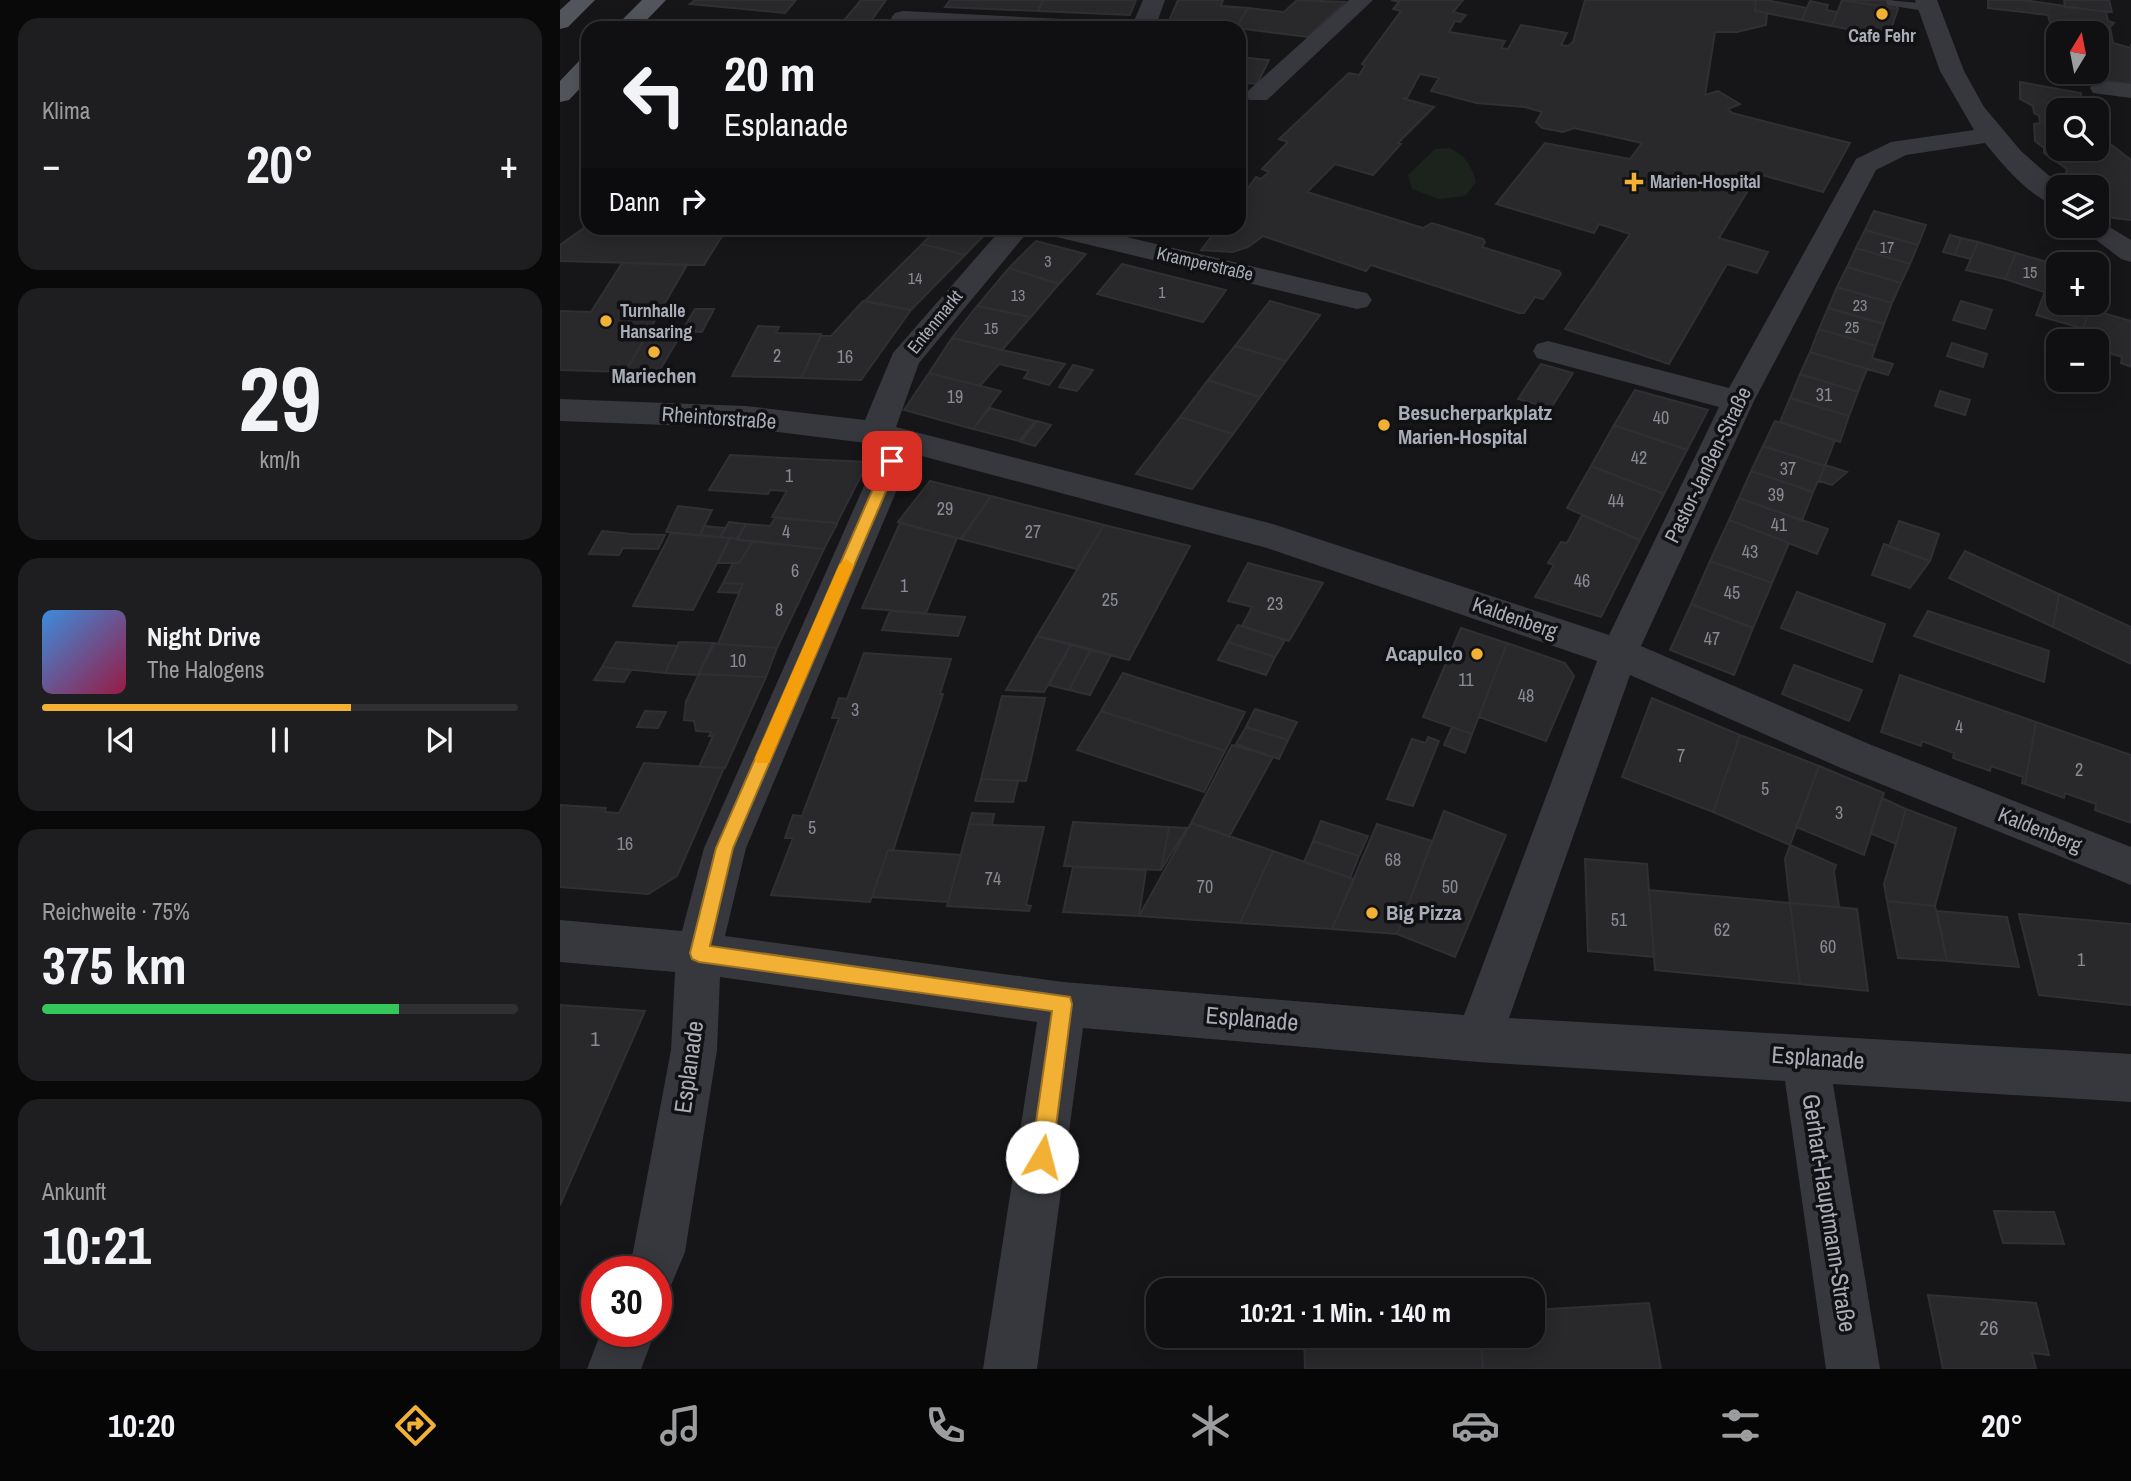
<!DOCTYPE html>
<html lang="de">
<meta charset="utf-8">
<style>
:root{--surface:#101012;--page:#1e1e20;--text:#f1f3f6;--muted:#9c9d9f;--line:#303032;--accent:#f2b134}
body{margin:0;font-family:"Archivo Narrow",sans-serif;background:var(--page);color:var(--text);height:100vh;display:flex;flex-direction:column;font-size:26px;white-space:nowrap}
*{box-sizing:border-box;margin:0}
p{font-size:23px;color:var(--muted)}
.icon{flex:none;width:38px;height:38px;fill:none;stroke:currentColor;stroke-width:2;stroke-linecap:round;stroke-linejoin:round}
.map{position:relative;flex:1;overflow:hidden}
.drawer{display:flex;flex-direction:column;gap:18px;padding:18px;background:#09090a;width:560px}
.drawer>*{flex:none}
.guide{position:absolute;left:21px;top:21px;width:665px;height:214px;border-radius:21px;box-shadow:0 4px 18px #0003,0 0 0 2px var(--line);background:#101012;color:var(--text);overflow:hidden}
.needle{width:46px;rotate:10deg}
.controls{position:absolute;left:1486px;top:21px;display:grid;gap:14px}
.controls a{display:grid;place-items:center;width:63px;height:63px;border-radius:14px;background:var(--surface);box-shadow:0 4px 18px #0003,0 0 0 2px var(--line);font-size:35px}
.speed{position:absolute;left:21px;top:1256px;display:flex;gap:14px;font-size:35px;font-weight:700;text-align:center}
.speed>*{display:grid;place-content:center;width:91px;height:91px;border-radius:50%;background:var(--surface);box-shadow:0 4px 18px #0003,0 0 0 2px var(--line);line-height:1}
.speed .limit{border:10px solid #d22;background:#fff;color:#111}
.pin{position:absolute;display:grid;place-items:center;width:60px;height:60px;color:#fff;margin:-30px;border-radius:14px;box-shadow:0 4px 10px #0006}
.me{position:absolute;width:77px;margin:-38px;rotate:8deg;stroke-linejoin:round;filter:drop-shadow(0 0 5px #0008)}
.turn{display:flex;align-items:center;gap:24px;height:147px;padding:0 28px;font-size:32px}
.turn .icon{width:91px;height:91px;stroke-width:2.5}
.turn b{display:block;font-size:49px;line-height:60px}
.then{display:flex;align-items:center;height:66px;padding:0 28px;background:#0003;gap:14px;font-size:26px}
.big{font-size:52px;font-weight:800;line-height:1.1}
.drawer .tile{flex:1;display:flex;flex-direction:column;justify-content:center;gap:10px;min-width:0;padding:0 24px;border-radius:21px;background:var(--page)}
.drawer .dial{align-items:center;gap:0}
.dial b{font-size:91px;line-height:1}
.song{display:flex;align-items:center;gap:21px}
.cover{width:84px;height:84px;border-radius:10px;background:linear-gradient(135deg,hsl(210 70% 55%),hsl(340 70% 35%))}
.played{height:7px;border-radius:4px;background:linear-gradient(90deg,var(--accent) 65%,var(--line) 65%)}
.keys{display:flex;justify-content:space-around;direction:ltr}
.heat{display:flex;justify-content:space-between;align-items:center;font-size:38px;direction:ltr}
.charge{height:10px;border-radius:5px;background:linear-gradient(90deg,#34c759 75%,var(--line) 0)}
.trip{position:absolute;left:586px;top:1278px;width:399px;height:70px;border-radius:21px;background:var(--surface);box-shadow:0 4px 18px #0003,0 0 0 2px var(--line);font-weight:800;line-height:70px;text-align:center}
.menu{display:flex;height:112px;justify-content:space-around;align-items:center;background:#060607;color:var(--muted)}
.menu .icon{width:49px;height:49px}
.menu .active{color:var(--accent)}
.menu b{font-size:32px;color:var(--text)}
main{display:flex;flex:1;min-height:0}
.map>svg:first-child{display:block}
</style>
<main>
<section class="drawer">
<div class="tile"><p>Klima</p>
<div class="heat"><a>−</a><b class="big">20°</b><a>+</a></div>
</div>
<div class="tile dial"><b>29</b><p>km/h</p></div>
<div class="tile">
<div class="song"><i class="cover"></i><div><b>Night Drive</b><p>The Halogens</p></div></div>
<div class="played"></div>
<div class="keys"><svg class="icon" aria-label="previous" viewBox="0 0 24 24"><path d="M18 5L8 12l10 7zM5 5v14"/></svg><svg class="icon" aria-label="pause" viewBox="0 0 24 24"><path d="M8 5v14M16 5v14"/></svg><svg class="icon" aria-label="next" viewBox="0 0 24 24"><path d="M6 5l10 7-10 7zM19 5v14"/></svg></div>
</div>
<div class="tile"><p>Reichweite · 75%</p><b class="big">375 km</b><div class="charge"></div></div>
<div class="tile"><p>Ankunft</p><b class="big">10:21</b></div>
</section>
<div class="map">
<svg width="1571" height="1369" viewBox="0 0 1571 1369">
<rect width="100%" height="100%" fill="#161618"/>
<path fill="#1c231d" d="M889 148C905 155 911 165 916 182L905 196 879 199 852 189 848 175 875 149Z"/>
<path fill="#29292c" stroke="#303034" stroke-width="2" d="M135 0H236L225 13 130 4Z
M301 0H326L308 25 282 23Z
M390 0H483L478 11 385 7Z
M483 0H576L570 15 478 11Z
M618 0H663L661 6 688 8 676 28 608 23Z
M737 0 785 2 748 37 676 28 688 8 724 12Z
M831 0H903L893 12 906 15 900 22 895 21 889 32 945 41 941 48 948 49 961 25 1007 33 1001 45 1008 46 1013 42 1025 0H1196L1195 11 1207 13 1206 25 1177 32H1155L1145 95 1158 91 1180 104 1168 109 1172 113 1290 143 1263 192 1198 174 1159 238 1208 252 1197 273 1167 264 1109 364 1005 329 1070 234 1039 224 1034 233 936 204 985 143 1070 159 1082 143 1014 128 1003 132 982 128 976 122 982 112 965 107 916 103 871 91 879 78 860 74 847 98H842L874 107 838 143 841 144 813 175 775 164 747 192 863 228 872 223 891 229 923 239 925 242 922 247 999 271 1001 274 983 299 975 297 964 313H959L811 265 806 271 703 236 688 247 673 252 641 250 658 228H679V200L696 177 701 179 709 172 702 169 728 142 719 139 789 73 799 75 805 66 802 64 841 11 833 9 839 2Z
M1196 0H1206L1247 8 1242 20 1195 11Z
M1282 0H1331L1338 8V9Z
M1282 0 1338 9 1328 37 1272 26Z
M1428 0H1464L1546 12 1548 21 1554 23 1550 27 1553 43 1571 48V44V84L1507 76 1506 72H1536V33H1498V41L1495 42 1489 40 1494 38 1488 15 1428 8Z
M1504 0H1549L1552 12 1505 7Z
M1250 1 1268 5 1266 10 1277 12 1272 26 1242 20Z
M679 57 709 60 697 84 679 82Z
M1460 82 1521 93 1522 109 1531 110H1498V149H1536V111L1545 116 1549 143 1571 160V220L1553 218 1536 201V187L1515 186 1505 177 1507 169 1484 153V148L1475 141 1474 124 1480 123 1479 116 1474 113 1473 106 1460 99Z
M1314 211 1366 225 1358 245 1305 230Z
M28 225 86 229 167 228 144 265 0 261V245Z
M378 228H431L405 255 362 244Z
M1305 230 1358 245 1350 264 1296 248Z
M1390 235 1401 238 1395 255 1383 252Z
M1401 238 1418 242 1411 259 1395 255Z
M476 241 526 254 499 284 449 268Z
M1418 242 1456 253 1445 279 1406 270Z
M362 244 405 255 351 310 305 301Z
M1296 248 1350 264 1341 283 1287 267Z
M1456 253 1494 264 1484 292 1445 279Z
M62 263 127 265 65 372 0 370V311L31 312Z
M562 264 666 290 643 322 537 294Z
M1287 267 1341 283 1332 303 1277 287Z
M449 268 499 284 471 317 417 306Z
M1492 273 1498 275V303H1531L1521 336V328L1476 315Z
M1277 287 1332 303 1324 324 1268 308Z
M303 301 351 310 301 380 241 378 261 336H271Z
M710 301 760 315 726 361 675 346Z
M1401 301 1432 310 1425 329 1393 320Z
M417 306 471 317 442 350 392 338Z
M1268 308 1324 324 1316 346 1259 329Z
M135 309H154L142 332 122 331Z
M1529 309 1571 321V367L1561 363 1562 357 1536 349 1537 341 1521 336Z
M198 326 219 327 216 333 261 334 241 378 172 376Z
M1259 329 1316 346 1312 358 1333 364 1328 375 1250 352Z
M90 330 123 331 98 373 65 372Z
M392 338 442 350 505 364 489 385 464 378 469 371 439 364 420 386 369 373Z
M1392 343 1427 354 1423 367 1387 356Z
M675 346 726 361 700 397 648 380Z
M1250 352 1307 369 1298 392 1240 374Z
M981 364 1013 373 991 408 958 399Z
M513 365 533 370 517 391 499 387Z
M369 373 441 391 413 429 344 410Z
M1240 374 1298 392 1289 416 1230 398Z
M648 380 700 397 673 434 620 417Z
M1075 390 1148 410 1127 450 1054 425Z
M1380 391 1410 400 1405 415 1375 406Z
M1230 398 1289 416 1280 442 1220 422Z
M430 408 475 421 459 441 413 429Z
M620 417 673 434 632 489 576 474Z
M477 421 491 425 475 446 461 442Z
M1215 421 1275 440 1265 466 1203 446Z
M1054 425 1127 450 1104 494 1031 466Z
M1203 446 1265 466 1253 492 1191 471Z
M170 455 243 459 308 462 277 523 212 517 227 491 210 490 208 494 149 490Z
M1265 465 1287 472 1272 485 1259 481Z
M1031 466 1104 494 1080 540 1007 508Z
M1191 471 1253 492 1242 521 1179 498Z
M370 481 431 496 401 539 338 522Z
M431 496 544 525 517 569 401 539Z
M1179 498 1268 529 1257 554 1169 520Z
M118 506 152 510 140 535 106 532Z
M1022 515 1080 540 1041 617 975 597 994 565 988 563 1001 542 1007 543Z
M215 518 277 523V524L264 549 177 540 186 524 210 526Z
M1169 520 1229 543 1212 583 1150 561Z
M1339 521 1379 534 1370 561 1329 547Z
M169 522 186 524 177 539 160 537Z
M340 523 397 538 366 613 302 608Z
M544 525 630 546 569 660 477 636Z
M144 526 166 528 160 537 140 535Z
M42 531 71 534 105 535 98 549 63 548 59 555 29 554Z
M111 533 170 538 133 610 73 606Z
M170 538 193 541 179 563H158Z
M193 541 264 549 217 648 158 644 183 584 163 583 173 563H179Z
M1324 544 1370 561 1350 588 1312 575Z
M1405 551 1499 594 1493 627 1389 578Z
M1150 561 1212 583 1193 628 1131 604Z
M688 563 763 583 729 641 682 626 692 607 668 601Z
M163 583 183 584 178 593 158 592Z
M1237 592 1325 624 1312 662 1221 628Z
M1499 594 1571 627V664L1493 627Z
M1131 604 1193 628 1174 675 1110 650Z
M330 611 405 617 398 636 322 630Z
M1368 611 1489 651 1484 682 1354 636Z
M678 625 725 640 715 657 668 642Z
M901 628 947 643 912 734 863 717Z
M477 636 511 644 484 692 446 690Z
M56 642 118 646 105 673 42 667Z
M119 642 153 643 138 675 105 673Z
M668 642 715 657 706 675 658 660Z
M155 643 158 644 217 648 206 677 139 674Z
M947 643 1005 663 1014 676 986 741 919 717Z
M511 644 531 649 509 690 489 685Z
M531 649 551 655 530 695 509 690Z
M304 653 391 659 380 694H383L333 851 328 850 310 902 211 895 233 838H225L233 815 242 816 279 718H272L279 698 287 699Z
M1234 665 1302 690 1289 721 1222 694Z
M42 667 71 670 64 682 34 680Z
M563 673 685 712 665 751 541 711Z
M139 674 206 677 165 768 139 767 153 736H149L151 732 136 731 134 721 124 720 126 701Z
M1340 675 1476 722 1465 784 1462 783 1463 777 1431 766 1430 771 1393 758 1394 753 1362 741 1361 746 1321 732Z
M442 696 485 698 466 781 421 779Z
M1092 698 1180 735 1153 812 1062 777Z
M695 709 737 722 728 740 686 727Z
M85 711 106 712 98 728 77 727Z
M541 711 665 751 644 792 517 750Z
M1476 722 1571 755V823L1535 810 1536 804 1505 793 1504 798 1465 784Z
M686 727 728 740 719 759 676 744Z
M892 727 912 734 905 753 884 745Z
M1180 735 1259 766 1230 845 1153 812Z
M868 737 879 741 853 806 827 799 852 739 866 743Z
M672 745 713 757 669 837 631 823Z
M84 763 164 768 117 876 88 894 0 887V805L46 808 45 812 59 813Z
M1259 766 1324 793 1304 855 1236 827Z
M421 779 458 781 453 802 415 801Z
M1322 798 1346 809 1336 844 1310 833Z
M1346 809 1396 828 1375 906 1327 901 1324 884Z
M884 811 946 835 895 957 837 934Z
M412 813 434 814 432 825 409 824Z
M761 821 808 836 799 856 753 841Z
M513 822 609 827 601 870 504 866Z
M631 823 713 851 680 923 579 916Z
M409 824 484 827 466 905 471 906 469 911 387 906Z
M817 824 872 841 837 934 772 929Z
M609 827 627 828 601 870Z
M753 841 799 856 790 878 744 862Z
M1230 845 1276 865 1274 872 1279 907 1230 903 1225 859Z
M328 850 401 855 388 902 312 897Z
M713 851 794 879 772 929 680 923Z
M1025 859 1087 864 1094 957 1028 951Z
M513 867 586 870 579 916 503 912Z
M1089 890 1230 903 1240 984 1095 970Z
M1327 901 1375 906 1387 961 1338 958Z
M1230 903 1297 909 1308 991 1240 984Z
M1377 911 1447 917 1459 967 1387 961Z
M1459 914 1571 924V1005L1479 995Z
M0 1005 85 1011 0 1205Z
M1434 1211 1494 1212 1504 1244 1443 1243Z
M1368 1295 1476 1303 1489 1355 1472 1353 1476 1369H1383Z
M1089 1303 1101 1369H923L920 1335H973V1310Z
M744 1335H920L923 1369H745Z"/>
<g fill="none" stroke-linecap="round" stroke-linejoin="round">
<path fill="#37383d" fill-rule="evenodd" d="M1326 0 1371 4 1378 8 1371 12 1327 5Z"/>
<path fill="#37383d" fill-rule="evenodd" d="M583 0H605L595 28H571Z
M789 0H813L707 100H689L686 95 689 90Z
M1355 0H1377L1404 71 1424 107 1461 151 1502 187H1498V206C1471 199 1443 165 1425 143L1346 155 1316 170 1194 401 1081 646 1309 744 1571 847V885L1281 768 1070 675 949 1018 1571 1054V1102L1273 1084 1320 1369H1266L1225 1081 918 1062 523 1028 477 1369H423L477 1022 160 977 157 1050 125 1252 109 1290 96 1296V1272H65L73 1252 111 1050 115 972 0 962V920L122 931 144 848 315 461 306 443 186 428 0 421V399L186 406 305 420 333 353 442 228H471L359 363 336 427 713 524 1049 635 1159 407 977 358 973 351 977 344 988 341 1169 388 1296 159 1331 142 1414 130 1380 71ZM343 451 707 548 1037 661 904 1015 503 982 165 936 186 848 349 461Z
M343 11 543 21 551 23 555 28H404L335 23 331 18 335 13Z
M1542 81 1571 84V98L1533 93 1530 88 1533 83Z
M1536 219 1571 240V262L1561 259 1518 226H1536Z
M480 228H528L797 291 807 293 812 300 807 307 797 309 484 234Z
M41 1332H95L81 1369H27Z"/>
<path fill="#53555c" fill-rule="evenodd" d="M11 0H35L8 27 0 29V10Z
M82 0H106L79 28H54Z
M28 59V80L9 100 0 102V81L19 61Z"/>
</g>
<path fill="#f2b134" stroke="#9d7322" stroke-width="2" d="M332 456 339 461 173 848 150 946 510 997 512 1004 492 1157 489 1164 482 1167 474 1164 471 1157 492 1011 139 962 132 959 130 953 156 848 325 461Z"/>
<path fill="#f59e0b" d="M286 559 294 565 211 758 209 763H197L195 758 279 565Z"/>
<g fill="#f2b134" stroke="#111113" stroke-width="2.5">
<circle cx="1322" cy="14" r="7"/>
<path d="M1070.5 171.5h7v7h7v7h-7v7h-7v-7h-7v-7h7z"/>
<circle cx="46" cy="321" r="7"/>
<circle cx="94" cy="352" r="7"/>
<circle cx="824" cy="425" r="7"/>
<circle cx="917" cy="654" r="7"/>
<circle cx="812" cy="913" r="7"/>
</g>
<g text-anchor="middle" stroke-width="7" stroke-linejoin="round" paint-order="stroke">
<g font-size="16" fill="#888b94">
<text x="1327" y="253">17</text>
<text x="488" y="267">3</text>
<text x="1470" y="278">15</text>
<text x="355" y="284">14</text>
<text x="602" y="298">1</text>
<text x="458" y="301">13</text>
<text x="1300" y="311">23</text>
<text x="1292" y="333">25</text>
<text x="431" y="334">15</text>
</g>
<g font-size="18" font-weight="bold" fill="#a8adb8" stroke="#111113" text-anchor="start">
<text x="1322" y="42" text-anchor="middle">Cafe Fehr</text>
<text x="1090" y="188">Marien-Hospital</text>
<text x="60" y="317">Turnhalle<tspan x="60" dy="21">Hansaring</tspan></text>
</g>
<g font-size="18" fill="#a8adb8" stroke="#111113">
<text transform="translate(645 264) rotate(13)" y="6">Kramperstraße</text>
<text transform="translate(375 322) rotate(-51)" y="6">Entenmarkt</text>
</g>
<g font-size="18" fill="#888b94">
<text x="217" y="362">2</text>
<text x="285" y="363">16</text>
<text x="1264" y="401">31</text>
<text x="395" y="403">19</text>
<text x="1101" y="424">40</text>
<text x="1079" y="464">42</text>
<text x="1228" y="475">37</text>
<text x="229" y="482">1</text>
<text x="1216" y="501">39</text>
<text x="1056" y="507">44</text>
<text x="385" y="515">29</text>
<text x="1219" y="531">41</text>
<text x="226" y="538">4</text>
<text x="473" y="538">27</text>
<text x="1190" y="558">43</text>
<text x="235" y="577">6</text>
<text x="1022" y="587">46</text>
<text x="344" y="592">1</text>
<text x="1172" y="599">45</text>
<text x="550" y="606">25</text>
<text x="715" y="610">23</text>
<text x="219" y="616">8</text>
<text x="1152" y="645">47</text>
<text x="178" y="667">10</text>
<text x="906" y="686">11</text>
<text x="966" y="702">48</text>
<text x="295" y="716">3</text>
<text x="1399" y="733">4</text>
<text x="1121" y="762">7</text>
<text x="1519" y="776">2</text>
<text x="1205" y="795">5</text>
<text x="1279" y="819">3</text>
<text x="252" y="834">5</text>
<text x="65" y="850">16</text>
<text x="833" y="866">68</text>
<text x="433" y="885">74</text>
<text x="645" y="893">70</text>
<text x="890" y="893">50</text>
<text x="1059" y="926">51</text>
<text x="1162" y="936">62</text>
<text x="1268" y="953">60</text>
<text x="1521" y="966">1</text>
</g>
<g font-size="21" font-weight="bold" fill="#a8adb8" stroke="#111113" text-anchor="start">
<text x="94" y="383" text-anchor="middle">Mariechen</text>
<text x="838" y="420">Besucherparkplatz<tspan x="838" dy="24">Marien-Hospital</tspan></text>
<text x="903" y="661" text-anchor="end">Acapulco</text>
<text x="826" y="920">Big Pizza</text>
</g>
<g font-size="21" fill="#a8adb8" stroke="#111113">
<text transform="translate(159 418) rotate(4)" y="7">Rheintorstraße</text>
<text transform="translate(1148 465) rotate(-64)" y="7">Pastor-Janßen-Straße</text>
<text transform="translate(955 618) rotate(19)" y="7">Kaldenberg</text>
<text transform="translate(1480 830) rotate(22)" y="7">Kaldenberg</text>
</g>
<g font-size="21" fill="#888b94">
<text x="35" y="1046">1</text>
<text x="1429" y="1335">26</text>
</g>
<g font-size="24" fill="#a8adb8" stroke="#111113">
<text transform="translate(692 1019) rotate(5)" y="8">Esplanade</text>
<text transform="translate(1258 1058) rotate(4)" y="8">Esplanade</text>
<text transform="translate(129 1067) rotate(-82)" y="8">Esplanade</text>
<text transform="translate(1269 1213) rotate(81)" y="8">Gerhart-Hauptmann-Straße</text>
</g>
</g>
</svg>
<div class="controls">
<a><svg class="needle" viewBox="-14 -14 28 28"><path d="M0-13l5 13h-10z" fill="#e53935"/><path d="M0 13l5-13h-10z" fill="#9c9d9f"/></svg></a>
<a><svg class="icon" aria-label="search" viewBox="0 0 24 24"><circle cx="10" cy="10" r="6"/><path d="M15 15l6 6"/></svg></a>
<a><svg class="icon" aria-label="layers" viewBox="0 0 24 24"><path d="M12 4l9 5-9 5-9-5zM3 14l9 5 9-5"/></svg></a>
<a>+</a>
<a>−</a>
</div>
<div class="speed"><div class="limit">30</div></div>
<div class="pin" style="left:332px;top:461px;background:#d93025"><svg class="icon" aria-label="arrive" viewBox="0 0 24 24"><path d="M6 21V4h12l-3 4 3 4H6"/></svg></div>
<svg class="me" style="left:482px;top:1157px" viewBox="-20 -20 40 40"><circle r="19" fill="#fff"/><path d="M0-13L10 11 0 6-10 11z" fill="#f2b134"/></svg>
<div class="trip">10:21 · 1 Min. · 140 m</div>
<div class="guide">
<div class="turn"><svg class="icon" aria-label="left" viewBox="0 0 24 24"><path d="M17 20v-9H6M10 6l-5 5 5 5"/></svg><div><b>20 m</b>Esplanade</div></div>
<div class="then">Dann<svg class="icon" aria-label="right" viewBox="0 0 24 24"><path d="M7 20v-9h11M14 6l5 5-5 5"/></svg></div>
</div>
</div>
</main>
<nav class="menu">
<b>10:20</b>
<svg class="icon active" aria-label="directions" viewBox="0 0 24 24"><path d="M12 3l9 9-9 9-9-9zM9 14v-3h6M13 9l2 2-2 2"/></svg>
<svg class="icon" aria-label="music" viewBox="0 0 24 24"><path d="M9 18V5l10-2v13"/><circle cx="6" cy="18" r="3"/><circle cx="16" cy="16" r="3"/></svg>
<svg class="icon" aria-label="phone" viewBox="0 0 24 24"><path d="M5 4h4l2 5-3 2q2 4 5 5l2-3 5 2v4C11 20 4 13 5 4z"/></svg>
<svg class="icon" aria-label="climate" viewBox="0 0 24 24"><path d="M12 3v18M4 7l16 10M4 17L20 7"/></svg>
<svg class="icon" aria-label="car" viewBox="0 0 24 24"><path d="M5 17H2v-5l4-1 3-4h7l3 4 3 1v5h-3M9 17h6M6 11h13"/><circle cx="7" cy="17" r="2"/><circle cx="17" cy="17" r="2"/></svg>
<svg class="icon" aria-label="filters" viewBox="0 0 24 24"><path d="M4 7h16M4 17h16"/><circle cx="9" cy="7" r="2"/><circle cx="15" cy="17" r="2"/></svg>
<b>20°</b>
</nav>
